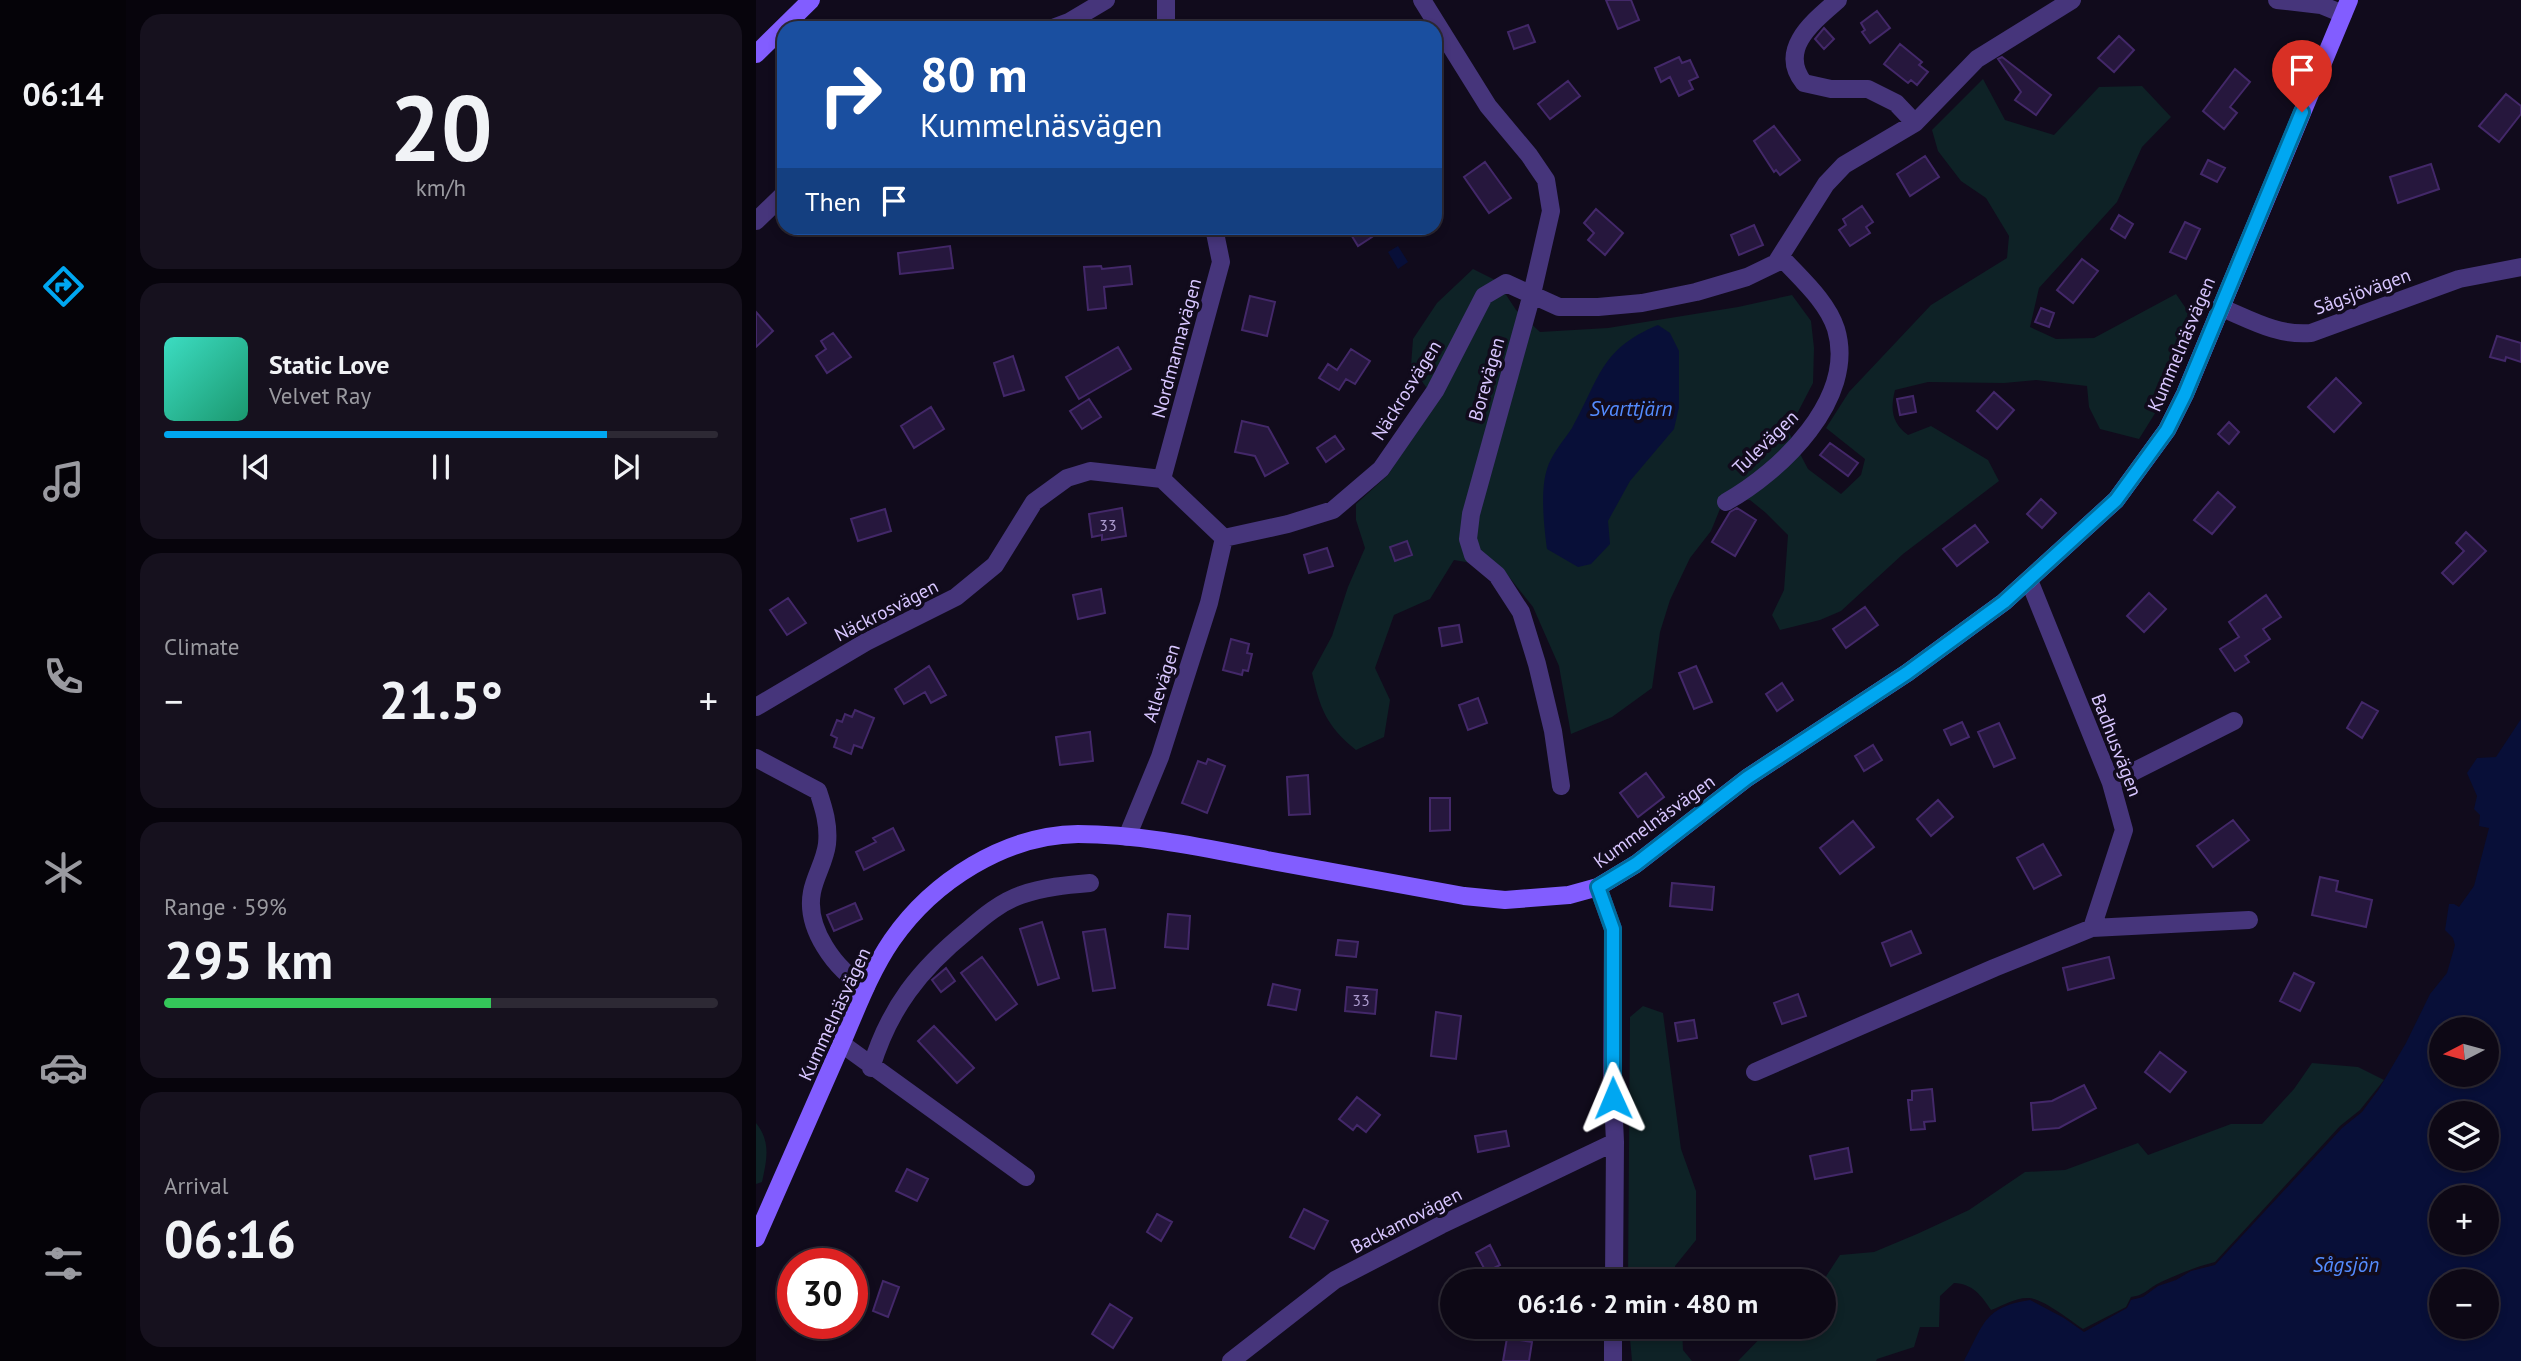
<!DOCTYPE html>
<meta charset="utf-8">
<style>
:root{--surface:#0d0815;--page:#16111e;--text:#f1f3f6;--muted:#9a9aa0;--line:#2d2934;--accent:#00a7f1}
body{margin:0;font-family:"PT Sans",sans-serif;background:var(--page);color:var(--text);height:100vh;display:flex;flex-direction:column;font-size:26px;white-space:nowrap}
*{box-sizing:border-box;margin:0}
p{font-size:23px;color:var(--muted)}
.icon{flex:none;width:38px;height:38px;fill:none;stroke:currentColor;stroke-width:2;stroke-linecap:round;stroke-linejoin:round}
.map{position:relative;flex:1;overflow:hidden}
.panel{display:flex;flex-direction:column;gap:14px;padding:14px;background:#07040c;width:630px}
.panel>*{flex:none}
.hud{position:absolute;left:21px;top:21px;width:665px;height:214px;border-radius:21px;box-shadow:0 4px 10px #0003,0 0 0 2px var(--line);background:#1a4fa0;color:#fff;overflow:hidden}
.needle{width:46px;rotate:264deg}
.buttons{position:absolute;left:1673px;top:1017px;display:grid;gap:14px}
.buttons a{display:grid;place-items:center;width:70px;height:70px;border-radius:50%;background:var(--surface);box-shadow:0 4px 10px #0003,0 0 0 2px var(--line);font-size:35px}
.speed{position:absolute;left:21px;top:1248px;display:flex;gap:14px;font-size:35px;font-weight:700;text-align:center}
.speed>*{display:grid;place-content:center;width:91px;height:91px;border-radius:50%;background:var(--surface);box-shadow:0 4px 10px #0003,0 0 0 2px var(--line);line-height:1}
.speed .limit{border:10px solid #d22;background:#fff;color:#111}
.pin{position:absolute;display:grid;place-items:center;width:60px;height:60px;color:#fff;margin:-72px -30px;border-radius:50% 50% 50% 0;rotate:-45deg;box-shadow:0 0 7px #0007}
.pin .icon{rotate:45deg}
.me{position:absolute;width:77px;margin:-38px;rotate:359deg;stroke-linejoin:round;filter:drop-shadow(0 0 5px #0008)}
.turn{display:flex;align-items:center;gap:24px;height:147px;padding:0 28px;font-size:32px}
.turn .icon{width:91px;height:91px;stroke-width:2.5}
.turn b{display:block;font-size:49px;line-height:60px}
.then{display:flex;align-items:center;height:66px;padding:0 28px;background:#0003;gap:14px;font-size:26px}
.big{font-size:52px;font-weight:700;line-height:1.1}
.panel .tile{flex:1;display:flex;flex-direction:column;justify-content:center;gap:10px;min-width:0;padding:0 24px;border-radius:21px;background:var(--page)}
.panel .dial{align-items:center;gap:0}
.dial b{font-size:91px;line-height:1}
.song{display:flex;align-items:center;gap:21px}
.cover{width:84px;height:84px;border-radius:10px;background:linear-gradient(135deg,hsl(170 70% 55%),hsl(160 70% 35%))}
.played{height:7px;border-radius:4px;background:linear-gradient(90deg,var(--accent) 80%,var(--line) 80%)}
.keys{display:flex;justify-content:space-around;direction:ltr}
.heat{display:flex;justify-content:space-between;align-items:center;font-size:38px;direction:ltr}
.charge{height:10px;border-radius:5px;background:linear-gradient(90deg,#34c759 59%,var(--line) 0)}
.trip{position:absolute;left:684px;top:1269px;width:396px;height:70px;border-radius:35px;background:var(--surface);box-shadow:0 4px 10px #0003,0 0 0 2px var(--line);font-weight:700;line-height:70px;text-align:center}
main{display:flex;flex:1;min-height:0}
.tabs{display:flex;flex-direction:column;width:126px;justify-content:space-around;align-items:center;background:#050308;color:var(--muted)}
.tabs .icon{width:49px;height:49px}
.tabs .on{color:var(--accent)}
.tabs b{font-size:32px;color:var(--text)}
.map>svg:first-child{display:block}
</style>
<main>
<nav class="tabs">
<b>06:14</b>
<svg class="icon on" aria-label="directions" viewBox="0 0 24 24"><path d="M12 3l9 9-9 9-9-9zM9 14v-3h6M13 9l2 2-2 2"/></svg>
<svg class="icon" aria-label="music" viewBox="0 0 24 24"><path d="M9 18V5l10-2v13"/><circle cx="6" cy="18" r="3"/><circle cx="16" cy="16" r="3"/></svg>
<svg class="icon" aria-label="phone" viewBox="0 0 24 24"><path d="M5 4h4l2 5-3 2q2 4 5 5l2-3 5 2v4C11 20 4 13 5 4z"/></svg>
<svg class="icon" aria-label="climate" viewBox="0 0 24 24"><path d="M12 3v18M4 7l16 10M4 17L20 7"/></svg>
<svg class="icon" aria-label="car" viewBox="0 0 24 24"><path d="M5 17H2v-5l4-1 3-4h7l3 4 3 1v5h-3M9 17h6M6 11h13"/><circle cx="7" cy="17" r="2"/><circle cx="17" cy="17" r="2"/></svg>
<svg class="icon" aria-label="filters" viewBox="0 0 24 24"><path d="M4 7h16M4 17h16"/><circle cx="9" cy="7" r="2"/><circle cx="15" cy="17" r="2"/></svg>
</nav>
<section class="panel">
<div class="tile dial"><b>20</b><p>km/h</p></div>
<div class="tile">
<div class="song"><i class="cover"></i><div><b>Static Love</b><p>Velvet Ray</p></div></div>
<div class="played"></div>
<div class="keys"><svg class="icon" aria-label="previous" viewBox="0 0 24 24"><path d="M18 5L8 12l10 7zM5 5v14"/></svg><svg class="icon" aria-label="pause" viewBox="0 0 24 24"><path d="M8 5v14M16 5v14"/></svg><svg class="icon" aria-label="next" viewBox="0 0 24 24"><path d="M6 5l10 7-10 7zM19 5v14"/></svg></div>
</div>
<div class="tile"><p>Climate</p>
<div class="heat"><a>−</a><b class="big">21.5°</b><a>+</a></div>
</div>
<div class="tile"><p>Range · 59%</p><b class="big">295 km</b><div class="charge"></div></div>
<div class="tile"><p>Arrival</p><b class="big">06:16</b></div>
</section>
<div class="map">
<svg width="1765" height="1361" viewBox="0 0 1765 1361">
<rect width="100%" height="100%" fill="#110b1c"/>
<path fill="#0e2226" d="M1227 79 1249 120 1298 135 1343 87 1386 86 1415 117 1386 147 1361 202 1283 288 1274 327 1300 339 1338 338 1420 294 1440 323 1416 386 1383 439 1344 429 1333 407 1331 386 1280 380 1248 383 1172 382 1139 390C1134 410 1136 423 1152 435L1175 426 1232 460 1243 481 1147 554 1085 611 1064 620 1024 630 1016 615 1028 590 1032 535 1010 513 994 500 968 499 955 531 934 558 914 600 904 632 896 688 856 717 815 734 803 666 777 607 746 568 698 560 674 599 638 615 619 668 634 700 628 737 600 750C570 726 564 708 556 673L576 636 592 587 609 548 600 520V504L632 475 680 401 655 366 657 339 681 303 717 269 741 281 760 310 784 332 852 328 982 307 1036 295 1055 321 1058 348 1057 383 1032 431 1052 469 1085 494 1105 475 1109 459 1070 428 1093 392 1175 305 1251 258 1253 236 1230 198 1205 181 1182 151 1176 130Z
M887 1006 907 1013 925 1149 940 1191V1240L919 1266 921 1281H872L874 1017Z
M1556 1063 1602 1067 1628 1080 1604 1110 1584 1126 1459 1262C1439 1267 1423 1274 1405 1282 1392 1288 1390 1295 1375 1297L1370 1307 1327 1329C1315 1321 1288 1299 1273 1298 1261 1297 1246 1306 1235 1310 1225 1295 1217 1284 1198 1283L1184 1296 1183 1327H1164L1158 1347 1121 1359 1120 1361H982L1015 1327 1068 1326 1067 1281 1084 1255 1118 1252 1161 1234 1213 1210 1269 1172 1309 1170 1382 1143 1392 1155 1475 1124H1506L1538 1089Z
M0 1123C15 1142 11 1159 6 1182L0 1184Z
M873 1327H926L927 1350 936 1361H876Z"/>
<path fill="#080f38" fill-rule="evenodd" d="M642 246 652 262 642 269 632 252Z
M902 325 914 333 923 351V407L918 429 874 481 852 521 854 544 835 564 822 567 791 549C788 526 784 491 791 469 795 455 808 440 816 428 844 378 844 349 902 325Z
M1765 719V1361H1208C1228 1324 1228 1307 1274 1300L1308 1318 1328 1332 1371 1308 1375 1300 1387 1297 1402 1286 1420 1280 1435 1271 1459 1265 1586 1128 1606 1112 1623 1089 1650 1043 1674 994 1691 973 1699 945 1697 938 1689 930 1693 904H1698L1703 907 1718 886 1733 828 1723 826 1724 815 1718 809 1721 796 1711 773 1721 758 1740 757ZM1685 1029H1731V1074H1685ZM1685 1113H1731V1158H1685ZM1685 1197H1731V1242H1685ZM1685 1281H1731V1326H1685Z"/>
<path fill="#26173d" stroke="#432869" stroke-width="2" d="M850 0H875L883 20 862 29Z
M1121 11 1134 28 1114 43 1106 32 1109 30 1105 23Z
M772 25 779 42 758 49 752 32Z
M1068 28 1078 39 1068 49 1059 39Z
M1363 36 1378 50 1358 72 1342 58Z
M1144 44 1166 62 1163 65 1172 72 1161 85 1155 80 1152 83 1128 64Z
M923 57 926 63 934 60 942 77 933 81 937 89 923 96 914 77 905 82 899 68Z
M1246 57 1295 95 1280 115 1259 100 1265 92 1242 59Z
M1479 69 1494 82 1474 107 1481 113 1468 129 1447 111Z
M812 81 824 96 794 119 782 104Z
M1750 94 1765 106V114L1743 142 1723 126Z
M1018 126 1044 160 1024 175 1020 170 1018 172 998 141Z
M1169 156 1183 177 1154 196 1141 174Z
M1452 160 1469 168 1461 182 1445 174Z
M729 162 755 198 733 213 708 177Z
M1675 164 1683 189 1642 203 1634 177Z
M1106 206 1117 222 1110 227 1114 233 1094 246 1083 230 1090 225 1087 219Z
M840 209 867 233 849 255 832 240 838 233 828 223Z
M1363 215 1377 224 1369 238 1355 229Z
M1429 222 1444 229 1430 259 1414 252Z
M998 225 1007 245 983 255 975 235Z
M591 228H611L616 237 602 246Z
M194 246 197 268 144 274 142 253Z
M1326 259 1342 271 1317 303 1301 290Z
M345 266 346 269 374 266 376 284 348 287 350 308 332 310 328 267Z
M494 296 519 302 511 336 486 330Z
M1285 308 1298 313 1293 327 1279 322Z
M0 312 17 331 0 347Z
M77 333 95 357 71 373 60 356 70 349 65 341Z
M1741 336 1765 343V362L1750 357 1749 361 1734 357Z
M362 347 375 369 323 399 310 377Z
M595 349 614 361 599 384 590 379 583 390 563 378 572 364 581 370Z
M257 356 268 390 248 396 238 363Z
M1580 378 1605 403 1578 432 1552 407Z
M1238 392 1258 410 1241 429 1221 411Z
M1157 396 1160 412 1144 415 1141 399Z
M333 399 345 417 326 429 314 411Z
M175 407 188 429 158 448 145 426Z
M486 421 512 427 532 463 509 476 499 456 479 452Z
M1473 422 1483 432 1473 444 1462 434Z
M579 436 588 449 570 462 561 448Z
M1074 443 1102 463 1092 476 1064 455Z
M1462 492 1479 507 1456 534 1438 520Z
M1285 499 1300 513 1286 528 1271 514Z
M366 508 370 536 346 540V535L336 537 333 514Z
M981 508 1000 520 979 556 956 542 974 512Z
M129 509 135 531 102 541 95 519Z
M1219 525 1232 542 1201 566 1187 549Z
M1710 532 1730 551 1697 584 1686 573 1708 551 1700 543Z
M651 541 656 555 639 561 634 547Z
M571 548 577 566 553 573 548 555Z
M345 589 349 613 322 619 317 595Z
M1393 593 1410 609 1388 632 1371 616Z
M1510 595 1525 617 1507 629 1514 639 1489 656 1493 662 1479 671 1464 649 1483 637 1473 622Z
M32 598 50 623 31 635 14 610Z
M1109 607 1122 625 1090 648 1077 629Z
M703 625 706 642 686 646 683 628Z
M475 639 493 644 491 653 496 654 492 671 487 670 486 675 467 670Z
M173 666 190 695 175 703 169 692 148 704 139 689Z
M940 666 956 702 938 709 923 673Z
M1026 683 1037 700 1021 711 1010 694Z
M722 698 731 723 712 730 703 705Z
M1606 702 1622 711 1606 738 1591 728Z
M99 710 118 718 106 748 98 745 95 754 78 747 81 738 75 735 81 720 86 722 89 714 96 717Z
M1206 722 1213 737 1195 745 1188 730Z
M1243 723 1259 758 1238 767 1222 732Z
M334 732 337 761 304 765 300 737Z
M1117 745 1126 760 1108 771 1099 756Z
M452 759 469 766 451 813 426 803 442 761 450 764Z
M890 773 908 797 882 817 864 793Z
M552 775 554 814 533 815 531 777Z
M674 798H694V830L674 831Z
M1182 800 1197 817 1175 836 1161 819Z
M1477 820 1493 840 1457 867 1441 846Z
M1097 821 1118 847 1084 874 1064 848Z
M137 828 148 850 108 870 100 852 120 842 117 838Z
M1287 844 1305 875 1278 889 1261 858Z
M1564 877 1582 881 1580 891 1616 900 1610 927 1556 915Z
M916 883 958 887 956 910 914 906Z
M99 903 106 919 78 931 71 915Z
M412 914 434 916 432 949 409 947Z
M286 922 303 978 282 985 264 929Z
M349 929 359 988 337 991 327 932Z
M1155 931 1165 953 1135 966 1126 943Z
M582 940 602 942 600 957 580 955Z
M226 957 261 1004 240 1020 205 973Z
M1353 957 1358 978 1312 990 1307 968Z
M190 968 199 981 185 992 176 980Z
M1538 973 1558 983 1544 1011 1524 1001Z
M517 984 544 990 540 1010 512 1005Z
M591 987 621 990 619 1014 589 1011Z
M1042 994 1050 1016 1026 1024 1018 1003Z
M680 1012 705 1016 700 1059 675 1056Z
M938 1020 941 1038 922 1041 919 1023Z
M178 1026 218 1068 201 1083 162 1041Z
M1404 1052 1430 1072 1414 1092 1389 1072Z
M1328 1085 1340 1108 1303 1128 1277 1130 1275 1103 1296 1101Z
M1176 1089 1179 1121 1168 1122 1169 1129 1155 1130 1152 1100H1156V1091Z
M601 1097 624 1115 610 1132 601 1125 597 1130 583 1119Z
M750 1131 753 1146 722 1152 719 1136Z
M1092 1148 1096 1172 1059 1179 1054 1156Z
M151 1169 172 1179 161 1201 140 1191Z
M548 1209 572 1221 558 1249 534 1237Z
M401 1214 416 1222 405 1241 391 1232Z
M734 1245 744 1265 730 1272 720 1253Z
M127 1281 143 1287 132 1317 117 1311Z
M354 1304 376 1318 357 1348 336 1334Z
M751 1338 776 1342 773 1361H747Z"/>
<g fill="none" stroke-linecap="round" stroke-linejoin="round">
<path stroke="#46357b" stroke-width="18" d="M666 0 732 106 773 155 790 180 795 211 776 294 715 514 712 539 717 555 741 575 765 612 781 664 797 731 805 786
M1082 0C1058 21 1021 49 1048 83L1075 89H1112L1140 103 1159 123
M1521 0 1565 5 1587 14
M297 28 313 22 350 0
M410 28V0
M0 221 28 194
M1464 307C1495 320 1522 336 1555 333L1703 279 1765 267
M406 479 465 262 458 228
M970 502C1024 472 1101 399 1080 329 1071 301 1045 279 1025 257
M0 707 110 642 200 597 239 565 278 502 311 478 334 471 406 479 468 538 532 524 577 510 625 469 679 391 728 296 750 283 803 307H842L886 303 940 292 991 277 1020 263 1070 184 1088 165 1159 123 1221 59 1316 0
M0 758 62 791C68 809 73 825 71 844 69 861 59 876 56 892 49 928 79 970 110 987
M1355 783 1478 721
M371 837 404 757 453 603 468 538
M842 887 857 929 856 1076 859 1142 858 1281
M1336 928 1493 920
M86 1044 270 1177
M115 1068C133 1008 164 969 212 930 228 916 245 902 265 895 288 887 310 885 334 883
M999 1072 1238 968 1336 928 1368 830 1355 783 1273 580
M475 1361 579 1280 685 1225 859 1142
M857 1361V1326"/>
<path stroke="#825dff" stroke-width="18" d="M0 54 55 0
M0 1238C27 1177 54 1115 81 1054 98 1016 112 975 136 940 177 881 249 835 322 834 385 834 449 848 511 860 577 872 643 884 708 896L749 900 813 895 842 887 880 864 991 778 1151 673 1248 602 1360 500 1411 430 1429 394 1593 0"/>
</g>
<g fill="none" stroke-linecap="round" stroke-linejoin="round">
<g stroke="#006d9d" stroke-width="18">
<path id="route" d="M857 1098V929L842 887 880 864 991 778 1151 673 1248 602 1360 500 1411 430 1429 394 1546 112"/>
</g>
<use href="#route" stroke="#00a7f1" stroke-width="12"/>
</g>
<g text-anchor="middle" stroke-width="7" stroke-linejoin="round" paint-order="stroke">
<g font-size="16" fill="#ac9ace">
<text x="352" y="531">33</text>
<text x="605" y="1006">33</text>
</g>
<g font-size="19" fill="#d8c6ff" stroke="#110b1c">
<text transform="translate(1606 291) rotate(-20)" y="7">Sågsjövägen</text>
<text transform="translate(1425 344) rotate(-67)" y="7">Kummelnäsvägen</text>
<text transform="translate(420 348) rotate(-75)" y="7">Nordmannavägen</text>
<text transform="translate(730 379) rotate(-74)" y="7">Borevägen</text>
<text transform="translate(650 390) rotate(-58)" y="7">Näckrosvägen</text>
<text transform="translate(1009 442) rotate(-44)" y="7">Tulevägen</text>
<text transform="translate(130 610) rotate(-27)" y="7">Näckrosvägen</text>
<text transform="translate(405 683) rotate(-72)" y="7">Atlevägen</text>
<text transform="translate(1361 745) rotate(69)" y="7">Badhusvägen</text>
<text transform="translate(898 821) rotate(-36)" y="7">Kummelnäsvägen</text>
<text transform="translate(78 1014) rotate(-65)" y="7">Kummelnäsvägen</text>
<text transform="translate(650 1220) rotate(-27)" y="7">Backamovägen</text>
</g>
<g font-size="21" font-style="italic" fill="#548cff" stroke="#110b1c">
<text x="875" y="416">Svarttjärn</text>
<text x="1590" y="1272">Sågsjön</text>
</g>
</g>
</svg>
<div class="buttons">
<a><svg class="needle" viewBox="-14 -14 28 28"><path d="M0-13l5 13h-10z" fill="#e53935"/><path d="M0 13l5-13h-10z" fill="#9a9aa0"/></svg></a>
<a><svg class="icon" aria-label="layers" viewBox="0 0 24 24"><path d="M12 4l9 5-9 5-9-5zM3 14l9 5 9-5"/></svg></a>
<a>+</a>
<a>−</a>
</div>
<div class="speed"><div class="limit">30</div></div>
<div class="pin" style="left:1546px;top:112px;background:#d93025"><svg class="icon" aria-label="arrive" viewBox="0 0 24 24"><path d="M6 21V4h12l-3 4 3 4H6"/></svg></div>
<svg class="me" style="left:857px;top:1098px" viewBox="-20 -20 40 40"><path d="M0-17L14 15 0 8-14 15z" fill="#00a7f1" stroke="#fff" stroke-width="4"/></svg>
<div class="trip">06:16 · 2 min · 480 m</div>
<div class="hud">
<div class="turn"><svg class="icon" aria-label="right" viewBox="0 0 24 24"><path d="M7 20v-9h11M14 6l5 5-5 5"/></svg><div><b>80 m</b>Kummelnäsvägen</div></div>
<div class="then">Then<svg class="icon" aria-label="arrive" viewBox="0 0 24 24"><path d="M6 21V4h12l-3 4 3 4H6"/></svg></div>
</div>
</div>
</main>
